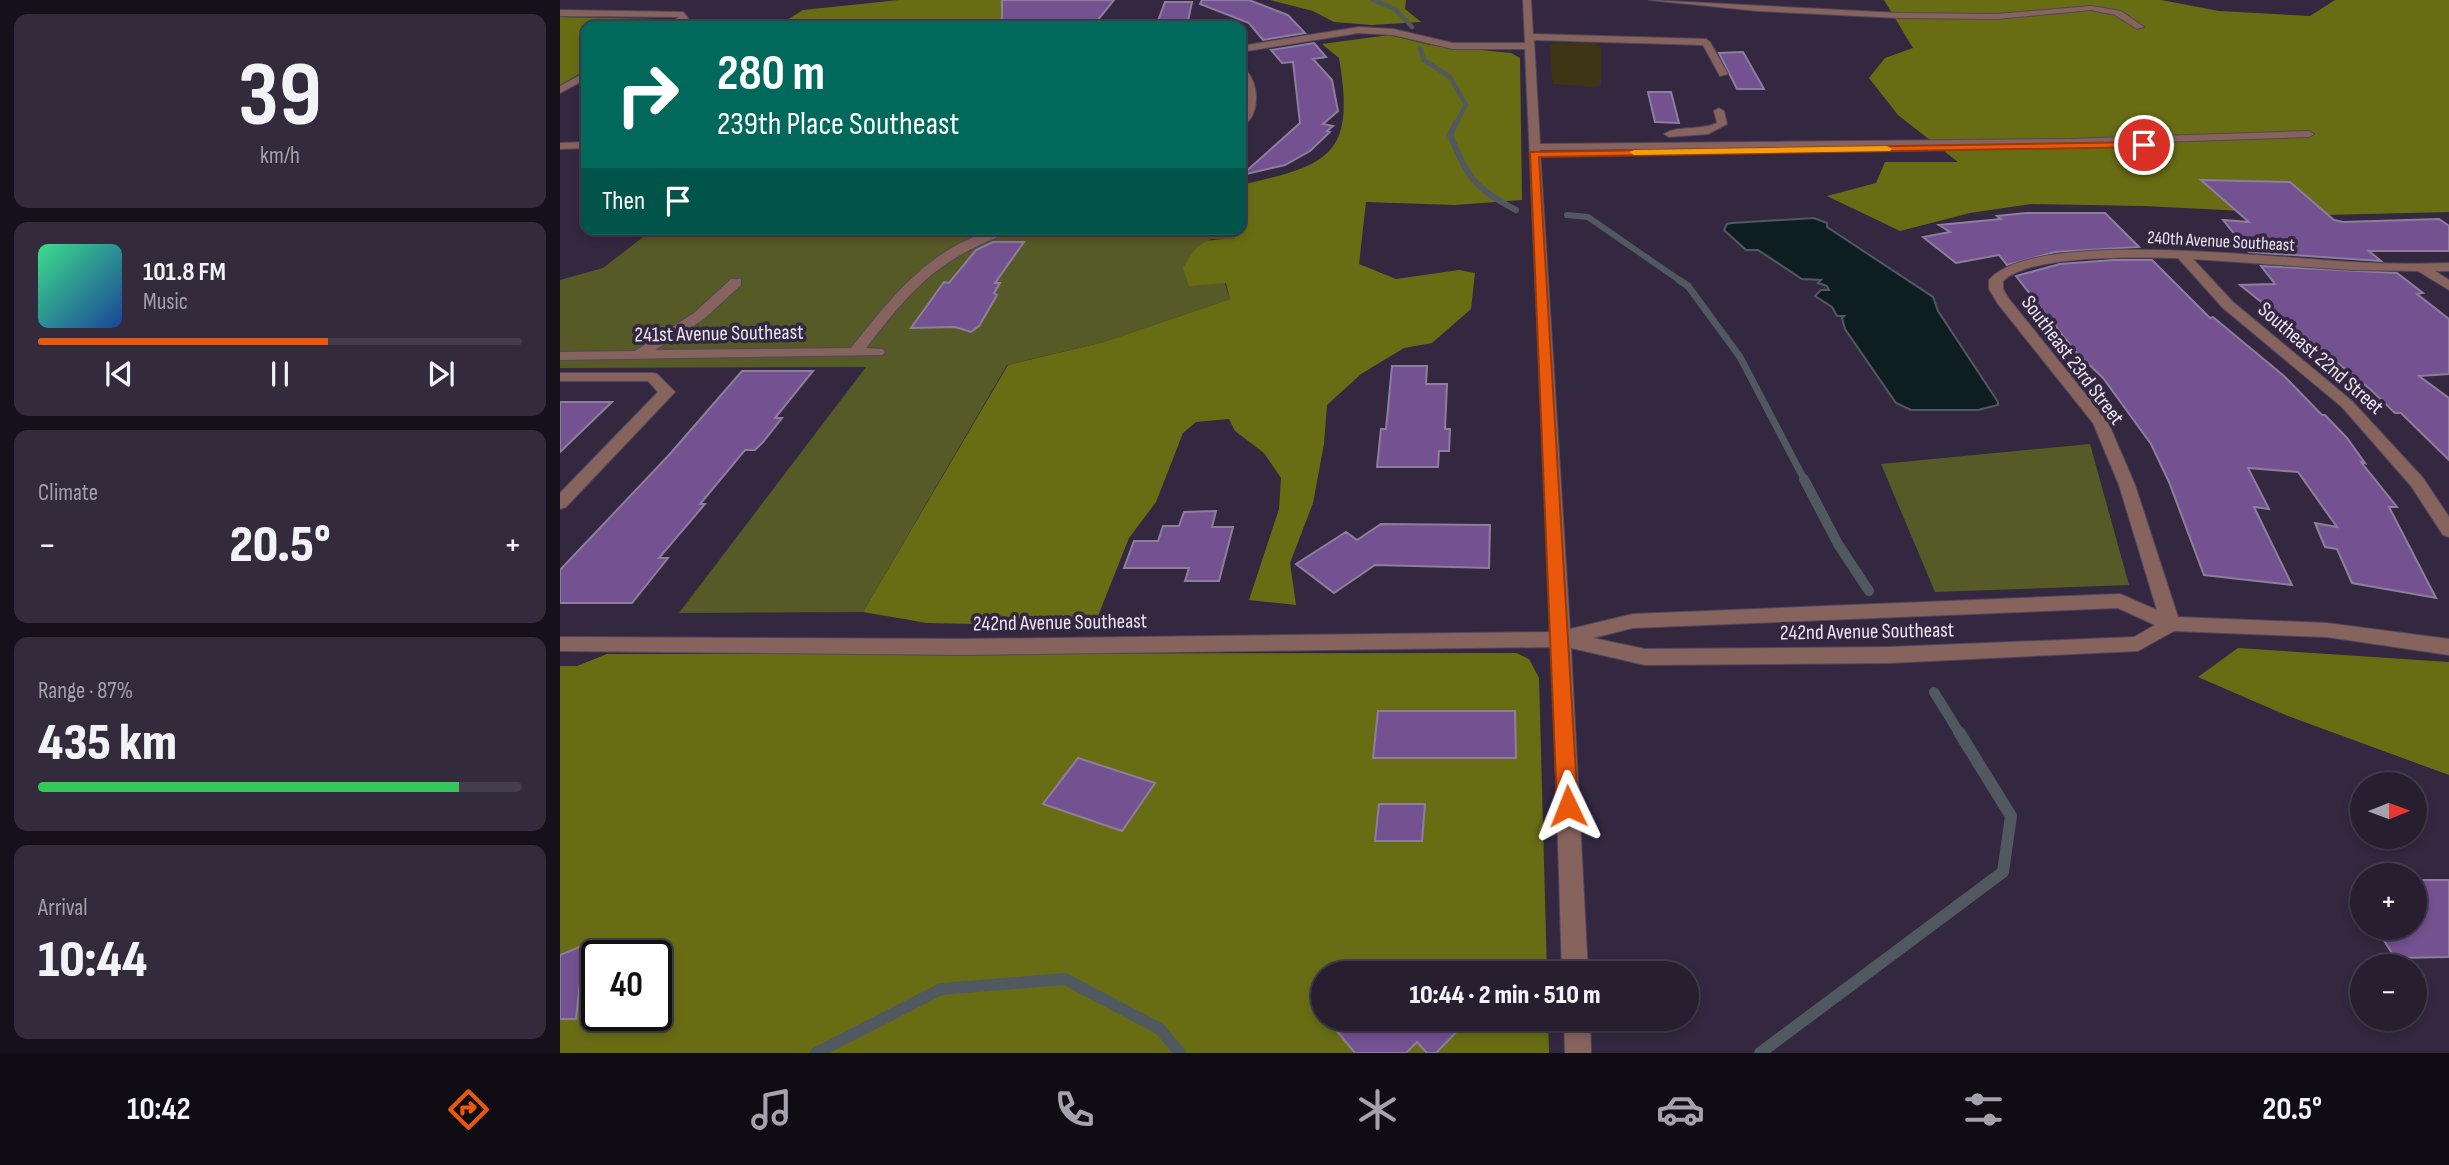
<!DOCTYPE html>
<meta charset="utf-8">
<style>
:root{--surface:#271e30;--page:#332b3c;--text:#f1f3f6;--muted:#a4a2ab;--line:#433c4c;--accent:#ea580c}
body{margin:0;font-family:"Sofia Sans Condensed",sans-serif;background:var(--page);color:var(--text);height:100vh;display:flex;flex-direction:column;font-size:26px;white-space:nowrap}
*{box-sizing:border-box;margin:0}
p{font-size:23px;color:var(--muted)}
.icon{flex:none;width:38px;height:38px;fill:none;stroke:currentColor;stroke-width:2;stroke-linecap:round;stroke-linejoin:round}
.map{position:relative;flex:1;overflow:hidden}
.panel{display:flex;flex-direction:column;gap:14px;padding:14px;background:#15101a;width:560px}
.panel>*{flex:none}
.guide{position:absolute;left:21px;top:21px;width:665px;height:214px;border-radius:14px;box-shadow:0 4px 10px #0003,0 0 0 2px var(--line);background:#00695c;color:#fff;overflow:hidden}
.needle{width:46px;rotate:89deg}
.buttons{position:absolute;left:1790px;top:772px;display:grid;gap:14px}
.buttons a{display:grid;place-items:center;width:77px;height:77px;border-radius:50%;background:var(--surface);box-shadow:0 4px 10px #0003,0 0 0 2px var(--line);font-size:35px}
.speed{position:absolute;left:21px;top:940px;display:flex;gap:14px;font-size:35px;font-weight:700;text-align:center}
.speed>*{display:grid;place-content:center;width:91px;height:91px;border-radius:50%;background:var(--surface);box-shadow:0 4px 10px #0003,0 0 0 2px var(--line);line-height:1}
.speed .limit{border:4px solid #111;border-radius:10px;background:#fff;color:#111}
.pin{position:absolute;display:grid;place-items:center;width:60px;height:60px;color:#fff;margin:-30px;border:4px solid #fff;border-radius:50%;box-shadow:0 2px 7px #0007}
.me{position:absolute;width:77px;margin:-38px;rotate:358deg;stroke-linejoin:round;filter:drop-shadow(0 0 5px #0008)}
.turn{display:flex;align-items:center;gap:24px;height:147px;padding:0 21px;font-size:32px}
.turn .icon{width:91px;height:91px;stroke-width:2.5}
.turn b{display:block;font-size:49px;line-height:60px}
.then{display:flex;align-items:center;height:66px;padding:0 21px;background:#0003;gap:14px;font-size:26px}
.big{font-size:52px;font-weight:800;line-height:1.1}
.panel .card{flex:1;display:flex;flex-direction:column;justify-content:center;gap:10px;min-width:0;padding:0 24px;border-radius:14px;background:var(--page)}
.panel .dial{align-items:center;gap:0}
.dial b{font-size:91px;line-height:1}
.song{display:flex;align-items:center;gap:21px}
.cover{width:84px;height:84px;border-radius:10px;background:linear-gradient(135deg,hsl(150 70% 55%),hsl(220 70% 35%))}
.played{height:7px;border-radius:4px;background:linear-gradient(90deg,var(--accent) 60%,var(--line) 60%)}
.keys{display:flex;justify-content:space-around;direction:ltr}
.heat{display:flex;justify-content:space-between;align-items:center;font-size:38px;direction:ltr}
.charge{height:10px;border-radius:5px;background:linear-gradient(90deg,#34c759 87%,var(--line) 0)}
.trip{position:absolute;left:751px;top:961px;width:388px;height:70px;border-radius:35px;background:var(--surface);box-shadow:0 4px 10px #0003,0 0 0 2px var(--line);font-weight:800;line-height:70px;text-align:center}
.dock{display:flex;height:112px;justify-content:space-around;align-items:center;background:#100c13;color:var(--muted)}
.dock .icon{width:49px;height:49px}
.dock .on{color:var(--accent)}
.dock b{font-size:32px;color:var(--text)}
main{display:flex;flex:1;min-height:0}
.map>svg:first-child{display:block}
</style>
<main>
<section class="panel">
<div class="card dial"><b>39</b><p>km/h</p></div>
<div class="card">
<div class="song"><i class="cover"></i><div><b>101.8 FM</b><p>Music</p></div></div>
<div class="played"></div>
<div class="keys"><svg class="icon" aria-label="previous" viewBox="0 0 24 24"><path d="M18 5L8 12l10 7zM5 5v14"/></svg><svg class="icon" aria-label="pause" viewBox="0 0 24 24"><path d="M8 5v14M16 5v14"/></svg><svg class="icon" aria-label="next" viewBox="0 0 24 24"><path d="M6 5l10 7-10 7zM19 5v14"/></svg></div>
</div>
<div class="card"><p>Climate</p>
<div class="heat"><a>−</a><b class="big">20.5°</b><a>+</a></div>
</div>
<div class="card"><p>Range · 87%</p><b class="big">435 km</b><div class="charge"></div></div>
<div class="card"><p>Arrival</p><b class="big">10:44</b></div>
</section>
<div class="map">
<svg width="1889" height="1053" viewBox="0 0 1889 1053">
<rect width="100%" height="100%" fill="#342840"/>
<path fill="#565a27" d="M81 229 318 232 333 229H676L674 239H650L670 299 544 342 447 365 303 612 119 613 306 367 0 368V280L43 268 87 234Z
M1530 444 1569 585 1375 592 1321 464Z"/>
<path fill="#686d14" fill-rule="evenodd" d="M339 0H509L488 21 386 26H217L243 10Z
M710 0H846L845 9 861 22 812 25 774 22 753 11Z
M1324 0H1601L1659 11 1750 16 1775 0H1889V212L1764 215 1584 206 1471 204 1410 213 1340 231 1267 196 1316 183 1325 162H1398L1338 115 1309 78 1325 58 1353 48Z
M0 17 100 19 98 26H26V70L0 85Z
M829 35 870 45 951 53 960 58 962 200 895 205 806 202 799 264 836 279 899 270 915 273 911 309 872 343 844 348 801 374 767 405 764 444 753 503 730 563 736 605 689 600 719 509 721 478 704 453 675 431 669 419 636 422 623 433 596 502 569 538 534 626 367 623 303 612 448 365 544 342 670 299 666 283 629 286 623 268C639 241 643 239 674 239L676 229H681V185C769 165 796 156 779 58L762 44Z
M1678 648 1889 662V775L1728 716 1638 677Z
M956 653 969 659 979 678 987 973H763V1018L988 1019 989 1053H0V666H17L47 654ZM37 956H96V1015H37Z"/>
<path fill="#3e3515" d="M997 43H1034L1041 47V85L1034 87 993 84 989 45Z"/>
<path fill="#0e1d20" stroke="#515960" stroke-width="2" d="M1254 218 1267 223V227L1373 297 1378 311 1438 402V405L1418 410H1351L1336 403 1285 329 1282 318 1284 316H1277L1272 307 1255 296 1261 290H1269L1267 286 1258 283 1261 280 1242 279 1198 250H1186L1164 230 1167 224 1172 223Z"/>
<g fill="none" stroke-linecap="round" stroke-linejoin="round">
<path stroke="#515960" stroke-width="4.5" d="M813 0 835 9 852 27
M860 48 864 60 890 77 906 105 895 125"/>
<path stroke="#515960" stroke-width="6" d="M896 123 890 135C909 179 913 187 956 210
M1007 215 1028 217 1122 282"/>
<path stroke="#515960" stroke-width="7" d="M1119 280 1128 286 1180 357 1245 481"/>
<path stroke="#515960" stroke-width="10" d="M1244 479 1278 544 1309 591
M1374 692 1400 734"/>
<path stroke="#515960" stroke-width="12" d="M256 1053 381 989 505 979 600 1029 620 1053
M1200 1053 1443 872 1451 816 1399 732"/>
</g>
<path fill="#745191" stroke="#8d7f9c" stroke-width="2" d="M442 0H554L533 26H442Z
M642 0H689L728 15 745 33 703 40 689 23 640 4Z
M605 2H632L627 26H596Z
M754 43 766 57 753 59 772 80 778 111 763 124 773 126 767 131 770 132 750 151 725 165 682 175 740 123 733 62 722 63 711 50Z
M1183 52 1204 89H1177L1159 53Z
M1088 92H1111L1119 123 1095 122Z
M1641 180 1730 182 1774 220 1783 222 1879 219 1889 226V251H1809L1821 261 1689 252 1663 220 1689 222Z
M1466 213H1545L1579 247 1495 252 1447 265 1439 255 1396 263 1363 237 1390 232 1379 225 1441 219 1437 216Z
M433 242H464L435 283H440L434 293 437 295 419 326 411 332 395 327 351 328 384 282 389 283 416 250Z
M1553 260H1592L1650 318 1653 317 1724 376 1762 415H1765L1787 438 1805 463 1801 462 1837 507H1829L1876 598 1792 583 1777 549 1765 547 1755 523 1777 527 1738 472 1688 468 1709 509 1694 507 1732 585 1644 575 1609 482 1591 444 1543 378 1516 352 1456 276 1500 264Z
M1701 266 1837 273 1863 293 1857 294 1889 319V374L1859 376 1889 398V460L1841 413H1835L1810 389 1680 285 1715 284Z
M832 366H867L866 384H887L885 429H890L889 451H879L878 467H817L821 429H826Z
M182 371H253L215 418H222L203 442 195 450H185L140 504H145L99 558H108L72 603H0V570L109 455Z
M0 402H52L0 452Z
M656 511 652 527H673L659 581H625L629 568H564L574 541H598L603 526H619L624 512Z
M821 524 930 525 929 568 815 565 774 593 736 564 786 532 797 540Z
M818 711H955L956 758H813Z
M518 758 595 783 562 831 483 804Z
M819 804H865L862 841H815Z
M1855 880H1889V957L1835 958 1816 928H1855Z
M24 945 16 1019H0V955Z
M766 1018H910L876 1053H867L857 1042 846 1053H795Z"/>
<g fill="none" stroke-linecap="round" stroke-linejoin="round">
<g stroke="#52465d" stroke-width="2">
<path id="minor" d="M963 0H971L973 34 1146 39 1150 42 1168 74 1160 76 1143 45 974 40 980 144 1510 139 1749 131 1754 134 1749 137 1510 145 980 150 1010 629 1073 614 1560 594 1597 610 1559 485 1533 423 1438 304 1429 289V280C1474 227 1722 259 1792 262 1825 264 1857 264 1889 263V271H1875L1889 280V290L1858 271 1793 270 1633 259 1673 302 1792 401 1863 478 1889 517V537L1883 535 1851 486 1782 407 1663 308 1618 258C1579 257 1470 254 1443 281V289L1449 299 1548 422 1575 485 1618 617 1767 623 1889 639V655L1767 637 1614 631 1578 651 1329 663 1085 665 1011 648 1028 973H1002L992 647 404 655 0 651V637L404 639 991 632 965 49H893L833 35 799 33 681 52V46L799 27 833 29 893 43H965ZM1558 608 1595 625 1574 637 1329 647 1085 649 1033 638 1073 628Z
M1089 0 1339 13 1437 14 1531 6 1561 11 1584 27 1577 29 1555 15 1531 10 1437 19 1339 18 1198 11Z
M0 10 123 12 128 18 116 26H106L119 17 0 16Z
M681 66C700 78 702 117 681 127 681 119 685 114 686 106 688 92 680 80 681 66Z
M26 72V79L0 93V86Z
M1159 108 1164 111 1167 124 1148 134 1109 137 1104 134C1118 125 1140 131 1157 123L1154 111Z
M26 142V148L0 149V143Z
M434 230 440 234 438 237C373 263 348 294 306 348L323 349 325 352 323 355 0 360V352L75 351 134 313 171 279H181V285L144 319 95 350 291 348C331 298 369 248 434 230Z
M0 373H92L97 374 115 392 6 507 0 509V493L98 392 88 381H0Z
M1004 1018H1030L1031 1053H1005Z"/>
</g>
<use href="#minor" fill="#87635e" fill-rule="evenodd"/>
</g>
<path fill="#ea580c" stroke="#983908" stroke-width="2" d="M1584 142 1587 143V147L979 157 1018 806 1015 812 1008 815 1000 812 997 806 970 152Z"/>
<path fill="#f59e0b" d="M1327 146 1332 149 1330 151 1074 155 1069 152 1074 150Z"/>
<g text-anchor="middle" stroke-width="7" stroke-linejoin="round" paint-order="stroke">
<g font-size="18" fill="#ede5f5" stroke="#342840">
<text transform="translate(1661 241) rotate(3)" y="6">240th Avenue Southeast</text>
</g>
<g font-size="21" fill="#ede5f5" stroke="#342840">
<text transform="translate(159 333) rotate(-1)" y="7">241st Avenue Southeast</text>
<text transform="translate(1761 358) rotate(41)" y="7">Southeast 22nd Street</text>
<text transform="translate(1513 360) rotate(53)" y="7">Southeast 23rd Street</text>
<text transform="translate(500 622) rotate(-1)" y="7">242nd Avenue Southeast</text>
<text transform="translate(1307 631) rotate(-1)" y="7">242nd Avenue Southeast</text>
</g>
</g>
</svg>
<div class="buttons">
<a><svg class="needle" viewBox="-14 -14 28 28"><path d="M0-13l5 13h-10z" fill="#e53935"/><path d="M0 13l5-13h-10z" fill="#a4a2ab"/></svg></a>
<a>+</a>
<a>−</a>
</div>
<div class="speed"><div class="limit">40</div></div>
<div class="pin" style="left:1584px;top:145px;background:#d93025"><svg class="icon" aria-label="arrive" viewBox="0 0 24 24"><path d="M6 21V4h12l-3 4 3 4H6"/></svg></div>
<svg class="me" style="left:1008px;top:806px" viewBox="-20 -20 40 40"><path d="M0-17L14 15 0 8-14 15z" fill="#ea580c" stroke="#fff" stroke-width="4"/></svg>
<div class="trip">10:44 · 2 min · 510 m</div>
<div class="guide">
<div class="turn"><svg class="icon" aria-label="right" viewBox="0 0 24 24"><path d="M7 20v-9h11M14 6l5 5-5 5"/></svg><div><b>280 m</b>239th Place Southeast</div></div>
<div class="then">Then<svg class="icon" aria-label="arrive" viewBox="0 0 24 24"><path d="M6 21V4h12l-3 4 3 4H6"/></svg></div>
</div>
</div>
</main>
<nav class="dock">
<b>10:42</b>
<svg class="icon on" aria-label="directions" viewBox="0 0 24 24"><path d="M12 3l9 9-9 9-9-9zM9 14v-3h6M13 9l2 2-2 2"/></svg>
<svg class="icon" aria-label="music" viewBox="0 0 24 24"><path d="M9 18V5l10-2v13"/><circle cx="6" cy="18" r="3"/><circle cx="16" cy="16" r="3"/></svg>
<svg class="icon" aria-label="phone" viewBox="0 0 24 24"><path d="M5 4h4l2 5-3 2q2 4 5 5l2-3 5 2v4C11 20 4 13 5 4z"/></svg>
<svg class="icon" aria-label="climate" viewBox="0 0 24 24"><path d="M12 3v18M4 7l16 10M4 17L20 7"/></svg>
<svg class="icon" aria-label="car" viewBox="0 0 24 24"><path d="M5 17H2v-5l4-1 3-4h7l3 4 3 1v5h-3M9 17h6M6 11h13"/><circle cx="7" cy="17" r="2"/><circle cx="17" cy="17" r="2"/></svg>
<svg class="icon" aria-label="filters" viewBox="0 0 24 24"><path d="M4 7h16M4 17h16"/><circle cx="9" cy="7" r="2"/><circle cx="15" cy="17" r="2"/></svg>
<b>20.5°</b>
</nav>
